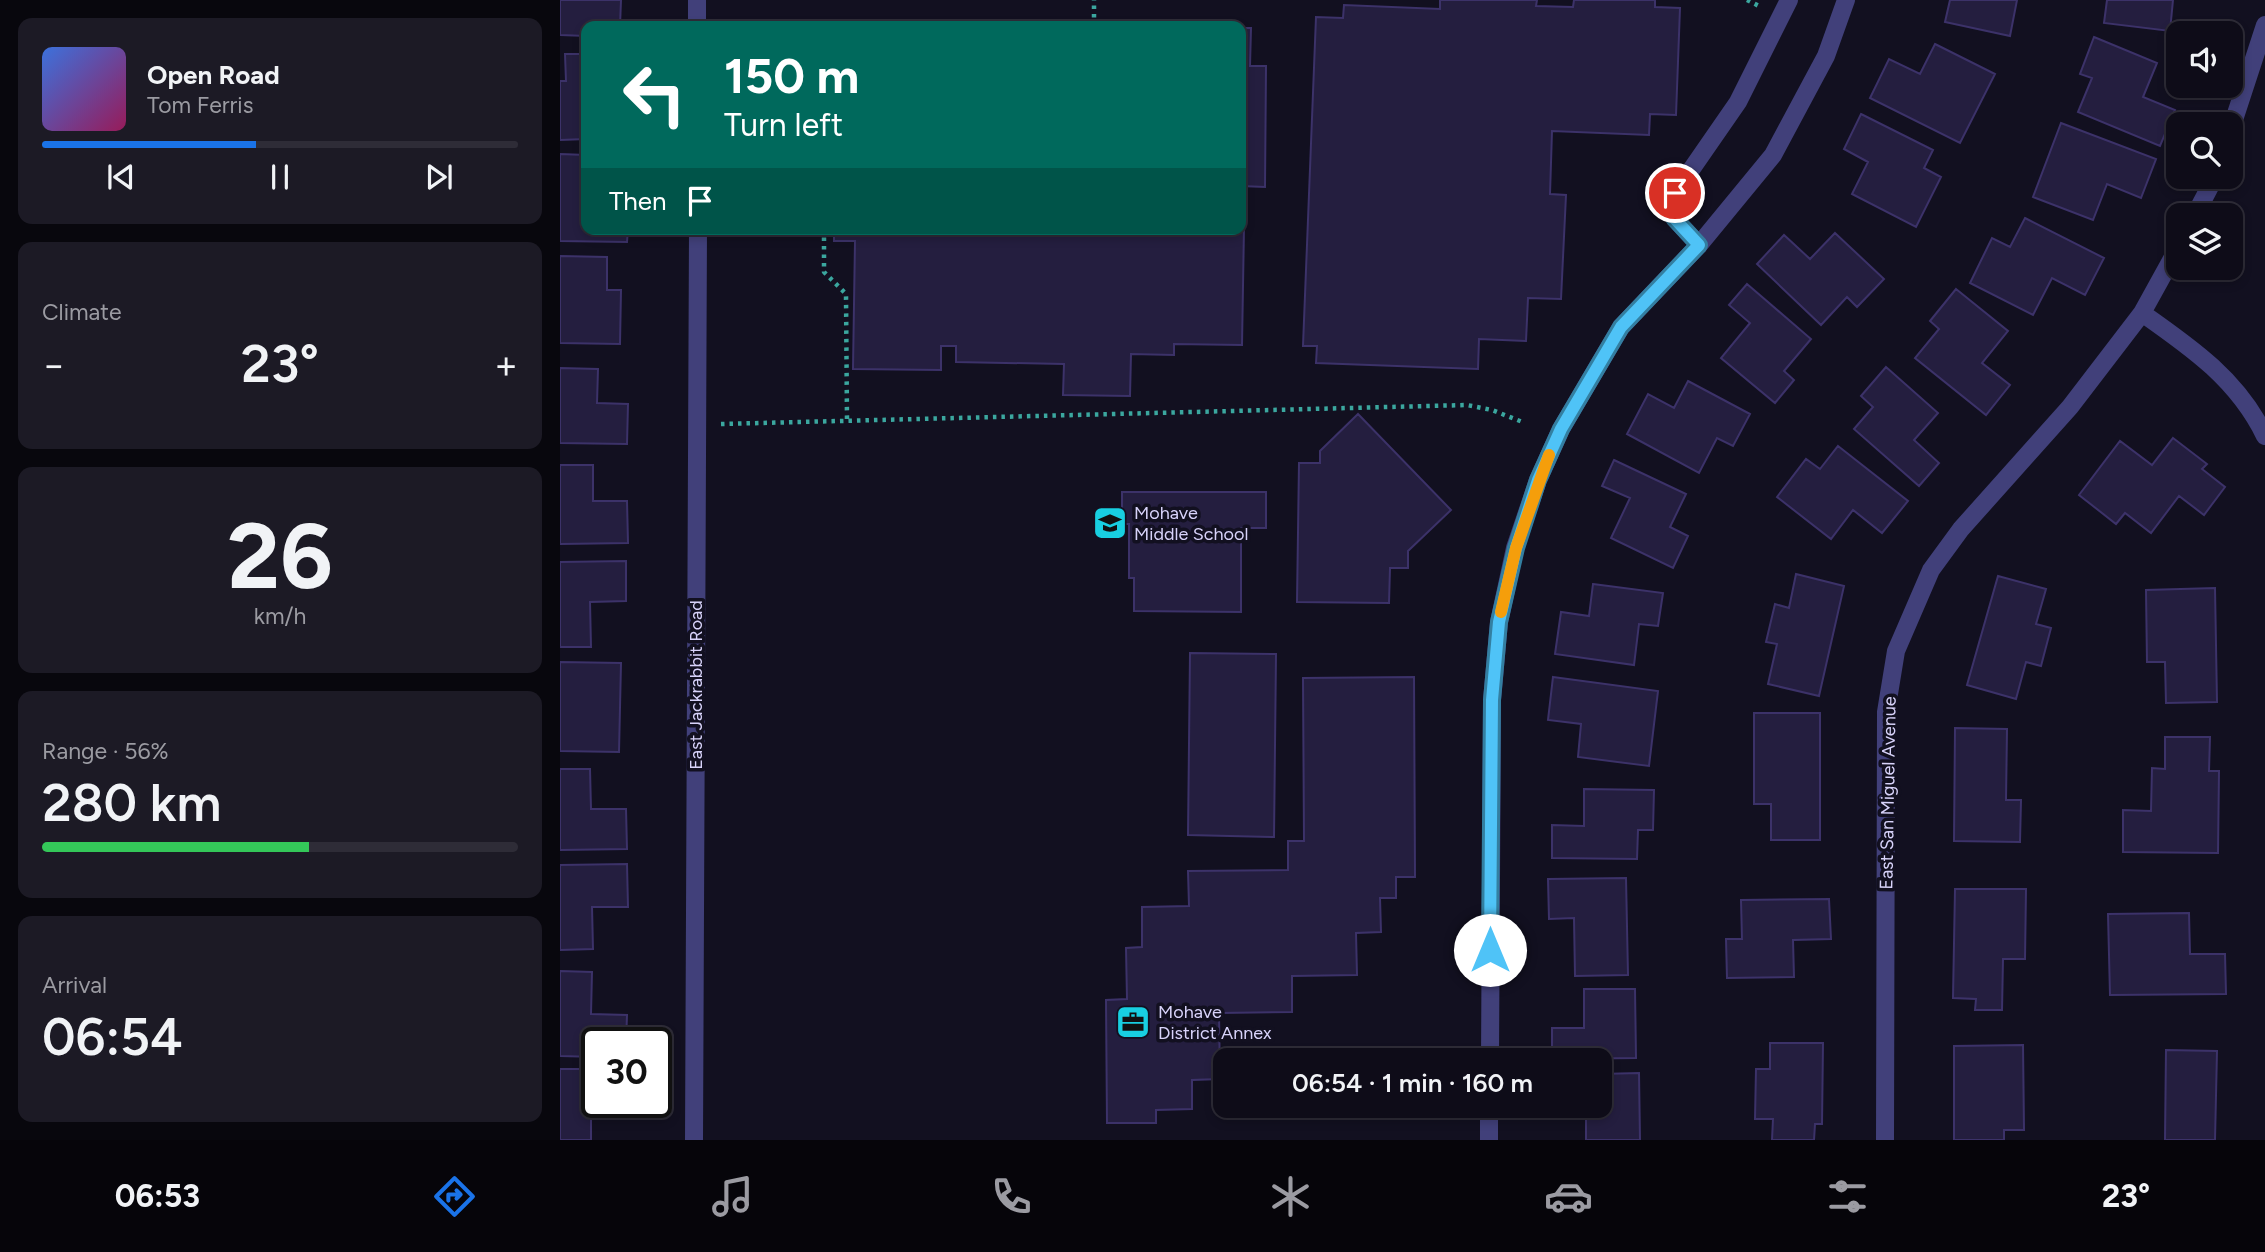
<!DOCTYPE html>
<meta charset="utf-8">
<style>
:root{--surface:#0e0c18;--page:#1c1a25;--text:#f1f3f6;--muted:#9b9ba2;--line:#2e2c37;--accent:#1a73e8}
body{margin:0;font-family:Figtree,sans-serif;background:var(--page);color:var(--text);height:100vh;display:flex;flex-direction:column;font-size:26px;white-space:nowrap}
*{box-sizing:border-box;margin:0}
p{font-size:23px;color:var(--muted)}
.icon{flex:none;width:38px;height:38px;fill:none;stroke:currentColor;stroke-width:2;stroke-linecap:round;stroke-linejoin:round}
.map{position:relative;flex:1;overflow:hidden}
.side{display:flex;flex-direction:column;gap:18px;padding:18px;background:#08070d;width:560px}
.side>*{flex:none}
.banner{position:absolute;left:21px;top:21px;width:665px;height:214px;border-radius:14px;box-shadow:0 4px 10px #0003,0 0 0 2px var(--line);background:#00695c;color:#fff;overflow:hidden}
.fabs{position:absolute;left:1606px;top:21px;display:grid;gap:14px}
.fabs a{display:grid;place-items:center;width:77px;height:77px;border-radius:14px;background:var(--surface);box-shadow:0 4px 10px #0003,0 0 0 2px var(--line);font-size:35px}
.speed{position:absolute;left:21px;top:1027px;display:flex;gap:14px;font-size:35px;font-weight:700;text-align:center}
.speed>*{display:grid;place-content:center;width:91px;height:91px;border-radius:50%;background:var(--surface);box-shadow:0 4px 10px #0003,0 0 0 2px var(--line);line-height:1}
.speed .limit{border:4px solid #111;border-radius:10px;background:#fff;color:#111}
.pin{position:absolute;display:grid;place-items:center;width:60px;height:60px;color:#fff;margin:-30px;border:4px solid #fff;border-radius:50%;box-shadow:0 2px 7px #0007}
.me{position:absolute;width:77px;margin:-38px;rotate:0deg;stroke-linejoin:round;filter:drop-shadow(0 0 5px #0008)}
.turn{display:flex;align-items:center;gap:24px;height:147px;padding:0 28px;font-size:32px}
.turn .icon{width:91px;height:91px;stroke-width:2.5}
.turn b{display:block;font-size:49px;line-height:60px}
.then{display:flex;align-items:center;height:66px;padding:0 28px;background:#0003;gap:14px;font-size:26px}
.big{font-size:52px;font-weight:600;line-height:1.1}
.side .widget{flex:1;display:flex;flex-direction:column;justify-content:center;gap:10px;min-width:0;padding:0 24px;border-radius:14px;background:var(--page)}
.side .dial{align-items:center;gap:0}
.dial b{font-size:91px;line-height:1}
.song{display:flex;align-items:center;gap:21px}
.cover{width:84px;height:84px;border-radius:10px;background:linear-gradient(135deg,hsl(220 70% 55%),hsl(330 70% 35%))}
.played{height:7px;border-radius:4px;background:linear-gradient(90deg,var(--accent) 45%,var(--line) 45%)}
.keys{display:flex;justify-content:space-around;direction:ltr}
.heat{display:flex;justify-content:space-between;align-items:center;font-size:38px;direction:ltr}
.charge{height:10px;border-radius:5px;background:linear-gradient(90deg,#34c759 56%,var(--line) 0)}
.trip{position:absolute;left:653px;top:1048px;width:399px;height:70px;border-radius:14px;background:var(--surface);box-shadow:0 4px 10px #0003,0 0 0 2px var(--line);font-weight:600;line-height:70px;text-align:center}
.tab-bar{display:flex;height:112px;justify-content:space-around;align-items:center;background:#06050a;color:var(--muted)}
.tab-bar .icon{width:49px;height:49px}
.tab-bar .selected{color:var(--accent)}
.tab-bar b{font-size:32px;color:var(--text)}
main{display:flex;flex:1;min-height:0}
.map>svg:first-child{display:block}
</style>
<main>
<section class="side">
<div class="widget">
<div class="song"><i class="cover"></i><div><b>Open Road</b><p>Tom Ferris</p></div></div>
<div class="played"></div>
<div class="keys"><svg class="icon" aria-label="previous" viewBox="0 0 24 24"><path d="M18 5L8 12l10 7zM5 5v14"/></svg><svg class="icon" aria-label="pause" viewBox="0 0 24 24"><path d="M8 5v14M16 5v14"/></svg><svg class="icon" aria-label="next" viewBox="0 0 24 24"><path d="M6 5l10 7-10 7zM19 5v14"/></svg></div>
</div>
<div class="widget"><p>Climate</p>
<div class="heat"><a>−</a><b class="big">23°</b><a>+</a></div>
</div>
<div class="widget dial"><b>26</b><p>km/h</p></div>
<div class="widget"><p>Range · 56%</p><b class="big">280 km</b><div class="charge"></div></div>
<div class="widget"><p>Arrival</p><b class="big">06:54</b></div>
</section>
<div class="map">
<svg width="1705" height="1140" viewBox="0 0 1705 1140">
<rect width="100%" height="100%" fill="#121020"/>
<path fill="#241e3f" stroke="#3c3269" stroke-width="2" d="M0 0H61L60 26H26V36L0 35Z
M880 0H977L976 6 1013 7 1014 0H1095V7L1120 8 1116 115 1090 114 1089 135 992 131 990 194 1006 195 1001 299 968 298 966 341 919 339 918 369 756 363 757 346H743L756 17 783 18 784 5 880 9Z
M1390 0H1457L1450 36 1385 22Z
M1547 0H1613L1610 31 1544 23Z
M681 28H691L690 66H706L705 187 681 186Z
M1534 37 1597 63 1583 97 1615 110 1600 146 1518 112 1532 78 1520 74Z
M1375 44 1435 74 1400 143 1310 98 1329 59 1360 74Z
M5 54H26V139L0 140V81H6Z
M1301 114 1373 150 1364 168 1381 177 1356 227 1292 194 1308 162 1284 149Z
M1501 123 1596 159 1581 198 1547 184 1533 220 1473 197Z
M0 154 26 155V229H68L67 242 0 241Z
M1465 218 1544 258 1525 295 1492 278 1473 315 1410 283 1432 238 1450 247Z
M681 227H684L682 345 614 344V355L571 354 570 396 503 395 504 364 396 362V346H381V370L293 369 295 241H274V229Z
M1275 233 1324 279 1297 307 1287 297 1261 325 1197 264 1224 235 1250 259Z
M0 256 47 257V290H61L60 344 0 343Z
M1187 284 1251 339 1224 371 1234 380 1215 403 1161 358 1190 323 1169 305Z
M1396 289 1448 331 1422 363 1450 385 1426 415 1355 358 1379 329 1370 321Z
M1326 367 1378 413 1354 440 1379 463 1359 486 1294 429 1313 407 1301 396Z
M0 368 38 369 37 403 68 404 67 444 0 443Z
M1128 381 1190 414 1173 446 1157 438 1139 473 1067 434 1088 394 1114 408Z
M798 414 891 510 848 551V568H830L829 603 737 602 739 463H760V451Z
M1613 438 1647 464 1642 469 1665 487 1644 515 1619 496 1591 533 1565 513 1556 524 1519 495 1560 441 1592 465Z
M1278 446 1348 501 1322 533 1293 510 1271 539 1217 497 1246 459 1260 469Z
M1054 460 1126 494 1110 527 1128 536 1113 568 1051 538 1070 498 1042 486Z
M0 465H33V501H67L68 543 0 544Z
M562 492H706V528H681V612L574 611V578H569V524H562Z
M66 561V601L30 602 31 647H0V562Z
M1236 574 1284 586 1259 696 1208 684 1217 644 1206 642 1215 604 1229 608Z
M1438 576 1486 589 1476 624 1491 628 1481 666 1466 662 1456 699 1407 685Z
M1033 584 1103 593 1098 626 1079 624 1074 665 995 654 1001 612 1029 616Z
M1655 588 1657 702 1606 703 1605 662H1587L1586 590Z
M630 653 716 654 714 837 628 835Z
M0 662 61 663 59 752 0 751Z
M854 677 855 877H836V898H820L821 932 796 933 797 975 732 976V1012L659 1013 660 1079 632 1080V1109L596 1110V1123H547L546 1000 567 999 566 948 582 947V907L629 906 628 871 728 870V841H744L743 678Z
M993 677 1098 691 1089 766 1018 757 1021 724 988 720Z
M1194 713H1260V840H1211V804H1194Z
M1395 728 1447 729 1446 800H1461L1460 842 1394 841Z
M1605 737H1650L1649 771H1659L1658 853 1563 852V810L1591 811 1592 768 1605 769Z
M0 769H30L31 809H66L67 849 0 850Z
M1024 789 1094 790 1093 830H1078L1077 859 992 858V825L1024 826Z
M67 864 68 907H32L33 949 0 950V865Z
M1066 878 1068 975 1015 976 1014 918 989 919 988 879Z
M1395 889H1466L1465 959H1443L1442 1010H1415L1416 999 1393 998Z
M1269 899 1271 939 1233 940 1234 977 1167 978 1166 939H1182L1181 900Z
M1629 913 1630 954H1665L1666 994 1550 995 1548 914Z
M0 971 32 972 31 1014 67 1015 66 1043H37V1057L0 1056Z
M1024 989H1075L1076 1058 992 1059V1028H1024Z
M1210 1043H1263L1262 1124H1255L1254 1140H1212L1213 1119H1195L1196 1069H1210Z
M1463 1045 1464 1130H1444V1140H1394V1046Z
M1606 1050 1657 1051 1655 1140H1605Z
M0 1069H37V1102H66V1110L31 1109V1140H0Z
M1079 1073 1080 1140H1026V1112L991 1113V1106H1040V1074Z"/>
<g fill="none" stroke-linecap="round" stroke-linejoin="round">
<path stroke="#3ba79f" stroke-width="4.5" stroke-dasharray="3.5 5" stroke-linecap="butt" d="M1187 0 1199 6
M534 26V0
M264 229V272L286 294 287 421
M161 424 907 405 932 410 965 423"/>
<path stroke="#41407a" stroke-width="18" d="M1139 245 1114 218 1115 193 1178 102 1229 0"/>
<path stroke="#41407a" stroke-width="18" d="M137 0V26
M1671 129 1705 25
M1635 215 1655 177
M1582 313C1632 348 1678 380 1705 436
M930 1060 932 700 939 622 955 548 978 480 1001 429 1061 327 1139 245 1213 155 1266 56 1286 0
M134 1140 138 229
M929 1140V1106
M1325 1140 1326 712 1336 651 1371 570 1401 529 1510 407 1582 313 1619 246"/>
</g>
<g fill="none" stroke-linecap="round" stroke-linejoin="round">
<g stroke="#337fa1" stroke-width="18">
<path id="route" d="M930 950 932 700 939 622 956 548 978 480 1001 429 1061 327 1139 245 1114 218 1115 193"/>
</g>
<use href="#route" stroke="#4fc3f7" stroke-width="12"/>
<path stroke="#f59e0b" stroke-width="12" d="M941 612 956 548 989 455"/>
</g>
<defs>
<g id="school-square" transform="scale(1.75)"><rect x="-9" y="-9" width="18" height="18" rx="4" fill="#18cfe1" stroke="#121020"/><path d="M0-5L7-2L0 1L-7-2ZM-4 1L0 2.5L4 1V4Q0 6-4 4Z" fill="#111"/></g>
<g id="office-square" transform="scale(1.75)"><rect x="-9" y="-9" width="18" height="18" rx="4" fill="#18cfe1" stroke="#121020"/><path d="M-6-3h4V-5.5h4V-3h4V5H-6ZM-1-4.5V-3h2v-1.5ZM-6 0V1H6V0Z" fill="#111"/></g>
</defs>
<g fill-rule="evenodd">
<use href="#school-square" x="550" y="523"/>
<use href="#office-square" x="573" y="1022"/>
</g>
<g text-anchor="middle" stroke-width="7" stroke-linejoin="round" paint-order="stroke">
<g font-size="18" fill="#d8d3fa" stroke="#121020" text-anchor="start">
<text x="574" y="519">Mohave<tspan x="574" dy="21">Middle School</tspan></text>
<text x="598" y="1018">Mohave<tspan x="598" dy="21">District Annex</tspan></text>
</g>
<g font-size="18" fill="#d8d3fa" stroke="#121020">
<text transform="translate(136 685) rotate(-90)" y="6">East Jackrabbit Road</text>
<text transform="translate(1328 793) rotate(-89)" y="6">East San Miguel Avenue</text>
</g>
</g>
</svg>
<div class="fabs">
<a><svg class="icon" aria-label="sound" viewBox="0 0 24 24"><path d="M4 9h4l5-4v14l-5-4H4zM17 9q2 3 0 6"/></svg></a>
<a><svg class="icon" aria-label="search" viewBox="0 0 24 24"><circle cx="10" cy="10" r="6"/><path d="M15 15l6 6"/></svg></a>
<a><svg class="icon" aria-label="layers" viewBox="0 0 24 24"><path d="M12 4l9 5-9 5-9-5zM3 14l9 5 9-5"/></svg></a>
</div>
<div class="speed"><div class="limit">30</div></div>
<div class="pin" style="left:1115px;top:193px;background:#d93025"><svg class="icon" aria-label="arrive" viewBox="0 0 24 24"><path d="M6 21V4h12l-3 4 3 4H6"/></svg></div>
<svg class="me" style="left:930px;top:950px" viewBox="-20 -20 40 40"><circle r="19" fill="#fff"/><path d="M0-13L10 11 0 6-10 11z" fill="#4fc3f7"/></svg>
<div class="trip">06:54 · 1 min · 160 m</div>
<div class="banner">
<div class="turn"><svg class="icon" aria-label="left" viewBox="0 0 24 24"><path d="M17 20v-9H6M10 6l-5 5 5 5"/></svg><div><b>150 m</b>Turn left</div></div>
<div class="then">Then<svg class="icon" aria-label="arrive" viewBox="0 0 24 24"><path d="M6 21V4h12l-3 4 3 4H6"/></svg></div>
</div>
</div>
</main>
<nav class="tab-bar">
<b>06:53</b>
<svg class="icon selected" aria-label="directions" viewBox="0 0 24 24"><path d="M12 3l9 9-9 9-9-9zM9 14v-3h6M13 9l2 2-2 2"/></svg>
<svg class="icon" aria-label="music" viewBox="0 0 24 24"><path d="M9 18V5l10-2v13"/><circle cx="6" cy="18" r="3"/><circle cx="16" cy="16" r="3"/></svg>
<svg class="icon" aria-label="phone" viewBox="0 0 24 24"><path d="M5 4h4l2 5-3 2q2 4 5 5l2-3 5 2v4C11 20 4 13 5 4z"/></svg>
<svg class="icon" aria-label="climate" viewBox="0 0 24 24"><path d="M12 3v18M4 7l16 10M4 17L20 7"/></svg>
<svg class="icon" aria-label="car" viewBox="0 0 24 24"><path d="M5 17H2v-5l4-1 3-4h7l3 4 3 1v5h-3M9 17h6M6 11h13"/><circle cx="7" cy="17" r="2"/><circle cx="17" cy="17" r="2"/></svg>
<svg class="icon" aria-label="filters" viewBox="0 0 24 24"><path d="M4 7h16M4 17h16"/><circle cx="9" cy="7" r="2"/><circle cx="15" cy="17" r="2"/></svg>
<b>23°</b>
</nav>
